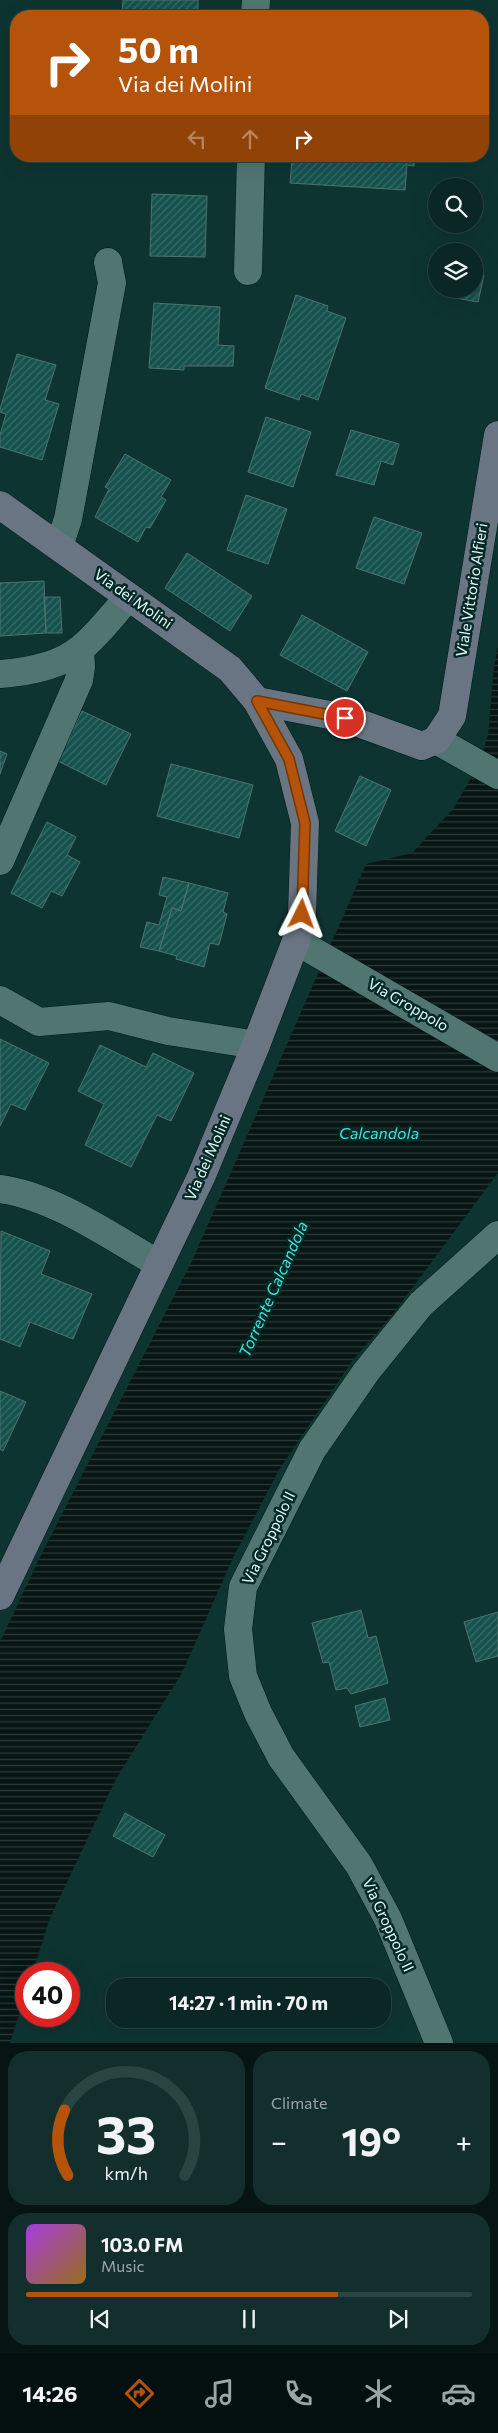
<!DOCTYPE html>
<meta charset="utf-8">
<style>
:root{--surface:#0a2725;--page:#132f2d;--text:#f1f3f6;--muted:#99a5a7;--line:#2a4442;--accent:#b45309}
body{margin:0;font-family:Commissioner,sans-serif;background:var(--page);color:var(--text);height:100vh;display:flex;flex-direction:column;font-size:19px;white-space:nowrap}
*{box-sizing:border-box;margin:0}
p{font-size:16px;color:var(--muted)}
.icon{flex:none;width:28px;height:28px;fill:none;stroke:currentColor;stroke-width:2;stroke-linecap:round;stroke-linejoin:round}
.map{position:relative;height:2043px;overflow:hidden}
.drawer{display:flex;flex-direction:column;gap:8px;padding:8px;background:#061514;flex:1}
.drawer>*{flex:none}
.guide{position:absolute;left:10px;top:10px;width:479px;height:152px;border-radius:20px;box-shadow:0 5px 20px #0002,0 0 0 1px var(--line);background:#b45309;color:#fff;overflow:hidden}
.tools{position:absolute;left:428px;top:178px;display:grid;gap:10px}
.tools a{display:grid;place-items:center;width:55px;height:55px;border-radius:50%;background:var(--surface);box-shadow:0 5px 20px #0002,0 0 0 1px var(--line);font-size:25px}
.speed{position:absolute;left:15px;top:1962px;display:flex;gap:10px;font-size:25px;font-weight:700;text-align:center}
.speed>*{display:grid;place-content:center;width:65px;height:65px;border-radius:50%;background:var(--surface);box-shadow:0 5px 20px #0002,0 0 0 1px var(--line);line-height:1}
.speed .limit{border:8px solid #d22;background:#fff;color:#111}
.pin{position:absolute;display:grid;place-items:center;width:42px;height:42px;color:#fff;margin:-21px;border:2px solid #fff;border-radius:50%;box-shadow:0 1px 5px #0007}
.me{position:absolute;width:55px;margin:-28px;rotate:3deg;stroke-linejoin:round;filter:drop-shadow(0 0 4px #0008)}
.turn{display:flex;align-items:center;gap:18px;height:105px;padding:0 25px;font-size:22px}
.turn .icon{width:65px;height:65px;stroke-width:2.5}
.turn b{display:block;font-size:35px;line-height:42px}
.lanes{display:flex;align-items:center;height:48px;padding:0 25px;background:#0003;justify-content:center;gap:25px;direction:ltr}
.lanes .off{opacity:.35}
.big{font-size:38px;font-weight:700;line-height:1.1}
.drawer .widget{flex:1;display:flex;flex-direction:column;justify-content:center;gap:8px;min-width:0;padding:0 18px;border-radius:20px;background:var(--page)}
.drawer .dial{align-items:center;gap:0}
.dial svg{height:130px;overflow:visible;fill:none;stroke:var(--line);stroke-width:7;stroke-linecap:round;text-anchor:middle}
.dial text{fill:var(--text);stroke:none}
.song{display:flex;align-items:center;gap:15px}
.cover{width:60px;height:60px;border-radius:8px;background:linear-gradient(135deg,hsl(280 70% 55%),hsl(40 70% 35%))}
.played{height:5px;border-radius:2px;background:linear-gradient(90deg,var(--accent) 70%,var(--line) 70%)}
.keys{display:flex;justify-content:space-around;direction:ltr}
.heat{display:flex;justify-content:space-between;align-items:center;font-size:28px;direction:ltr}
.drawer .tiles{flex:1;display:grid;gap:8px;grid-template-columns:1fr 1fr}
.widget:last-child{grid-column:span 2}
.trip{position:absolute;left:106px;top:1978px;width:285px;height:50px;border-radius:20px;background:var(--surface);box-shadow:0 5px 20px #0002,0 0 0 1px var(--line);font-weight:700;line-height:50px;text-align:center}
.menu{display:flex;height:80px;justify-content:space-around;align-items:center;background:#04100f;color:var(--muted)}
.menu .icon{width:35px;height:35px}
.menu .active{color:var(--accent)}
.menu b{font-size:22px;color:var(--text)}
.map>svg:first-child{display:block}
</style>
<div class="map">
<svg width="498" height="2043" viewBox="0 0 498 2043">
<defs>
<pattern id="water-rules" width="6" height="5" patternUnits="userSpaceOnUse" patternTransform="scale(1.25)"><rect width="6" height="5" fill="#071614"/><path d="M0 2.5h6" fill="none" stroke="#2b3937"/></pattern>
<pattern id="building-hatch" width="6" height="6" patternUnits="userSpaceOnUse" patternTransform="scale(1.25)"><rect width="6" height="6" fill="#15524e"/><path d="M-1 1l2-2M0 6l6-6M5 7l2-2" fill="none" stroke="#376c68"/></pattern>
</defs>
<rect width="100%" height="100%" fill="#0e3431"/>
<path fill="url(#water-rules)" d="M498 646V1173L393 1314 353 1360 279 1470 233 1558 182 1673 116 1779 50 1918 32 1974H26V1993L10 2043H0V1642L41 1555 192 1261 366 864 412 853 453 809 479 764 488 735 494 666Z"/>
<path fill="url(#building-hatch)" stroke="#4e736f" d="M123 0H198V16H122Z
M285 156H414V166L407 165 405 190 290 183 292 160H285Z
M152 194 207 196 205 257 150 256Z
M474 273 484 275 478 302 451 297 452 289H474Z
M296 295 328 306 327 311 346 318 318 400 301 394 299 400 265 388Z
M154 303 220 307 218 345 234 346 233 366H184V370L149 368Z
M17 354 56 365 45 400 59 404 42 460 0 447V435L6 414 0 412V409Z
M266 417 311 432 293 487 248 472Z
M351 430 399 444 393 465 381 461 374 485 336 475Z
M125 454 171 480 161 497 166 500 150 528 146 527 138 542 95 517 109 489 105 487Z
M246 495 287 509 268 564 227 550Z
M374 517 422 533 404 584 356 568Z
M187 553 252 596 230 631 165 588Z
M44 581 46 633 0 636V583Z
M44 597H60L62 633H46Z
M302 615 368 652 347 691 280 655Z
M82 711 131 734 106 785 58 761Z
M0 751 7 754 0 774Z
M171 764 253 785 239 838 157 816Z
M360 776 391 790 366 846 335 831Z
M47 822 76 837 67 855 80 862 62 896 51 891 42 908 11 893Z
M163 877 189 883 181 911 172 908 159 951 140 947 147 922 159 925 167 897 159 895Z
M189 883 228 893 223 912 227 914 219 945 210 943 204 967 176 959 177 956 159 951 172 908 181 911Z
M0 1039 49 1063 25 1110 11 1104 0 1126Z
M100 1045 146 1067 153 1053 194 1073 171 1121 157 1115 131 1167 85 1145 104 1104 78 1091Z
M1 1231 50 1251 41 1274 92 1294 73 1339 30 1322 20 1347 0 1339Z
M0 1391 26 1402 3 1451 0 1449Z
M361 1610 368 1638 376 1636 388 1683 351 1694 347 1688 336 1690 329 1662 323 1663 312 1623Z
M498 1612V1656L476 1662 464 1622Z
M385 1698 390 1720 360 1727 355 1706Z
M125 1813 165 1835 153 1857 113 1836Z"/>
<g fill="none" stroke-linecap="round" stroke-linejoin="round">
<g stroke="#001a18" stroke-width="29">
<path id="street" d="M255 16 256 0
M248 271 251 156
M59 546 68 519 112 283 108 262
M0 674C26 672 60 666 80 649 98 635 113 614 128 598
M436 740 498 775
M0 861 79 680 81 667 80 649
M296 941 498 1058
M0 1000 39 1022 109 1016 168 1031 256 1045
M0 1189C54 1196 111 1237 159 1264
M439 2043 388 1919 359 1865 281 1757 258 1713 243 1676 238 1629 243 1587 312 1450 366 1372 421 1304 498 1235"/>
</g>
<g stroke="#001a18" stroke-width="29">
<path id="secondary" d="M0 505 230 669 257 701 289 759 305 823 302 914 296 941 256 1045 201 1177 0 1596
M257 701 345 718 422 746 436 740 452 716 498 435"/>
</g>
<use href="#street" stroke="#517672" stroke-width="28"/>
<use href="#secondary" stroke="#697583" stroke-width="28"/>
</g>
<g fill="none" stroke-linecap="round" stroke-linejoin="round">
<g stroke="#753606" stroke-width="12">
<path id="route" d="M302 914 305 823 289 759 257 701 345 718"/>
</g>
<use href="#route" stroke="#b45309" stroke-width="9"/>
</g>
<g text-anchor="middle" stroke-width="5" stroke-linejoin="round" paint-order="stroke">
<g font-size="15" fill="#e5f9f7" stroke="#032a27">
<text transform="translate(472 590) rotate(-81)" y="5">Viale Vittorio Alfieri</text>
<text transform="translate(133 599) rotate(35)" y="5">Via dei Molini</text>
<text transform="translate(408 1005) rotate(30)" y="5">Via Groppolo</text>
<text transform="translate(208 1158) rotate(-66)" y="5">Via dei Molini</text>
<text transform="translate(269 1538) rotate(-64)" y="5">Via Groppolo II</text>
<text transform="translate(388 1925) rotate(65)" y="5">Via Groppolo II</text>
</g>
<g font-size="16" font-style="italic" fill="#40e4d9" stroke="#032a27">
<text x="379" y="1139">Calcandola</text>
<text transform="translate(273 1289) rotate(-66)" y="6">Torrente Calcandola</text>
</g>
</g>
</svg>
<div class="tools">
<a><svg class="icon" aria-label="search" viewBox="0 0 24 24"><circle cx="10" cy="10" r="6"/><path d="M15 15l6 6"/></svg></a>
<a><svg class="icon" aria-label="layers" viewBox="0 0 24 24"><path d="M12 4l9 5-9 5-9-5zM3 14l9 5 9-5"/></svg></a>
</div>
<div class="speed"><div class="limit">40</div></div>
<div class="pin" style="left:345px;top:718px;background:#d93025"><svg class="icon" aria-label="arrive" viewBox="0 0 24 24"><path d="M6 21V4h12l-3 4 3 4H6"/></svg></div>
<svg class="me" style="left:302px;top:914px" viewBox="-20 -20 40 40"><path d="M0-17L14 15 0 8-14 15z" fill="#b45309" stroke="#fff" stroke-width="4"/></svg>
<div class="trip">14:27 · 1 min · 70 m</div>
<div class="guide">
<div class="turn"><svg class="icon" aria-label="right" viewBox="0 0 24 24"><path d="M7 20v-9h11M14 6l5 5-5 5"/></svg><div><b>50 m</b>Via dei Molini</div></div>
<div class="lanes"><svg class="icon off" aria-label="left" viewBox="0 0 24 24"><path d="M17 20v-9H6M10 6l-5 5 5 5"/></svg><svg class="icon off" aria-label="ahead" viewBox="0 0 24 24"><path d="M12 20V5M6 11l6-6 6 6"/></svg><svg class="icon" aria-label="right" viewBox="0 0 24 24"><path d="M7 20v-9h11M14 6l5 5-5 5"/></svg></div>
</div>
</div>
<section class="drawer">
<div class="tiles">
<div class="widget dial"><svg viewBox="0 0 100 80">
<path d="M14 69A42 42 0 1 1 86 69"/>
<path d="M14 69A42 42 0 0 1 12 29" stroke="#b45309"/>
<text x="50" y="56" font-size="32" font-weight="700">33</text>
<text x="50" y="72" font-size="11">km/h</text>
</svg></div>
<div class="widget"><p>Climate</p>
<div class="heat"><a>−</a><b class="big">19°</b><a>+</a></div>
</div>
<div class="widget">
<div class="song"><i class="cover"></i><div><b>103.0 FM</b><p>Music</p></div></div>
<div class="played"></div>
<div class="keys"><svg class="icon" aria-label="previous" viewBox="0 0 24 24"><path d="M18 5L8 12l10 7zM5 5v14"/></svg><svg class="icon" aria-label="pause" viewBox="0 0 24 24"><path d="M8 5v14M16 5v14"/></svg><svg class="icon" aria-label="next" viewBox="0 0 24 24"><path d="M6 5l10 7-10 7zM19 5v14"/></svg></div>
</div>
</div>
</section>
<nav class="menu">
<b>14:26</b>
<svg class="icon active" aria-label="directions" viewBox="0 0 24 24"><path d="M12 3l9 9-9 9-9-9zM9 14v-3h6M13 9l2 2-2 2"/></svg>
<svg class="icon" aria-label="music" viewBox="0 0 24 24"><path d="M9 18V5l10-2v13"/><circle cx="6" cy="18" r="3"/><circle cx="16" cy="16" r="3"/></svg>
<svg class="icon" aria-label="phone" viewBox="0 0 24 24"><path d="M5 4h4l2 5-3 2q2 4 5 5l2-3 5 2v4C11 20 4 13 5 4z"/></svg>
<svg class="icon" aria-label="climate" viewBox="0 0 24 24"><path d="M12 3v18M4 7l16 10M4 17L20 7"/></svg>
<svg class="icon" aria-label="car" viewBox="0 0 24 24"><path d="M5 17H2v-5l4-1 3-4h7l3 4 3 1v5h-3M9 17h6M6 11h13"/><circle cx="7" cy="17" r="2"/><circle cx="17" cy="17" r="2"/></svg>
</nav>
